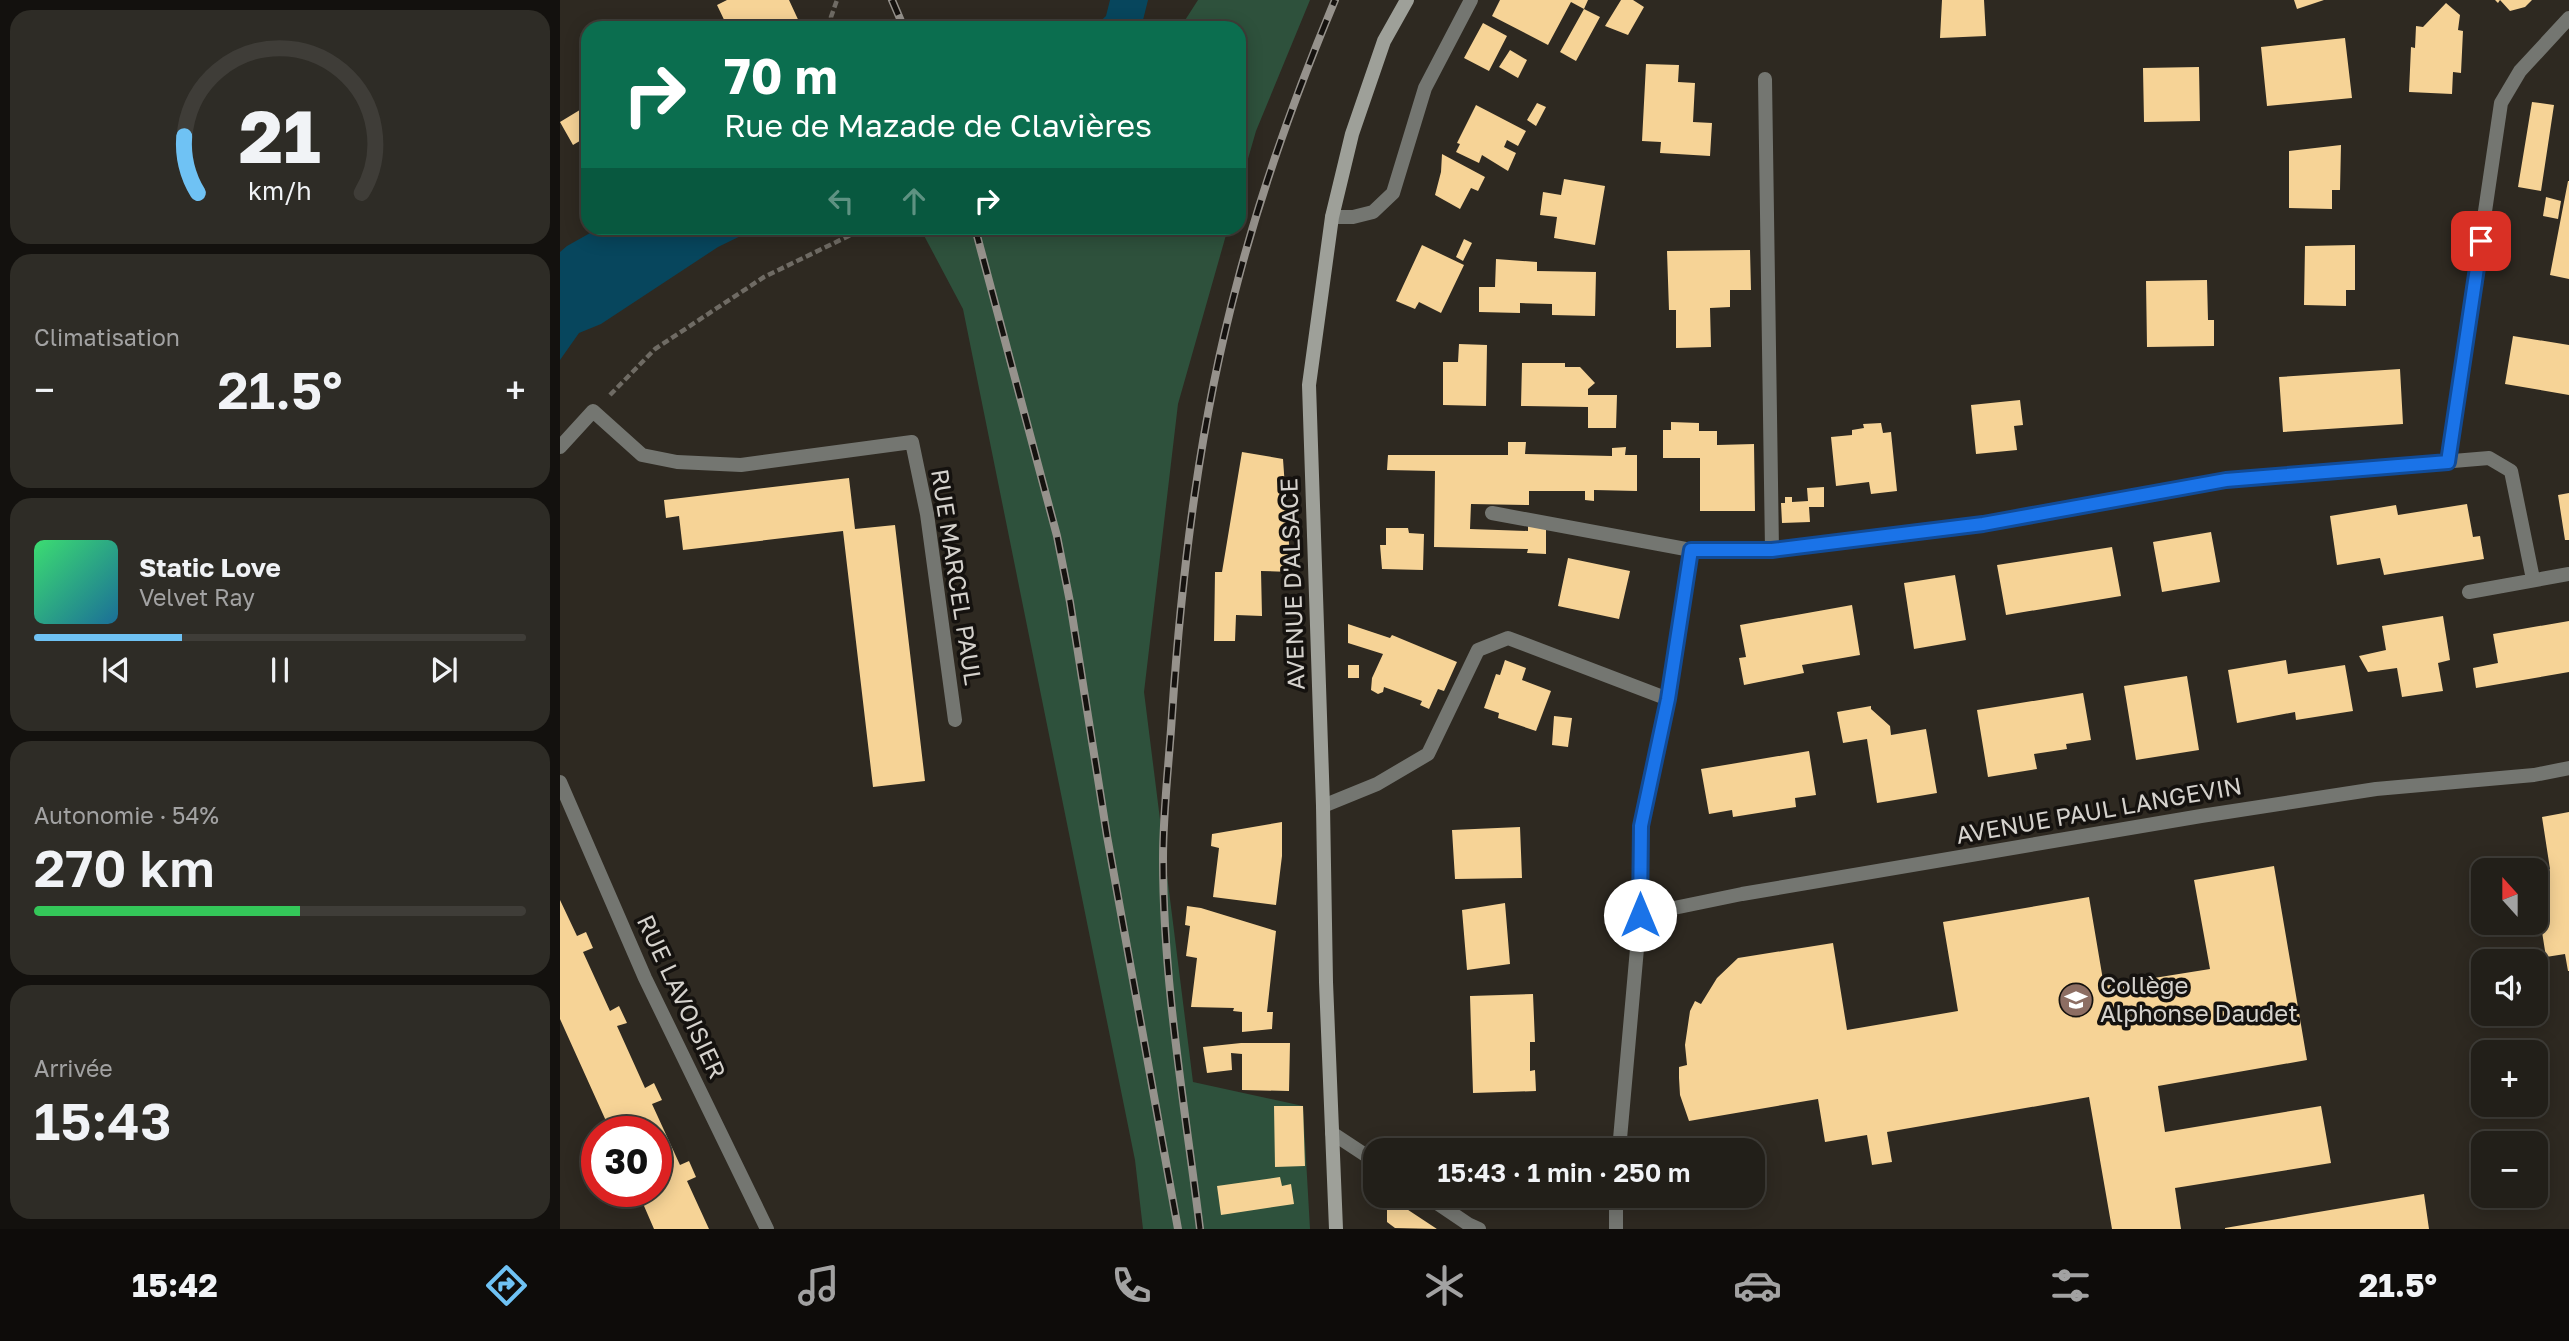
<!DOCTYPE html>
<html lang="fr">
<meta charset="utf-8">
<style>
:root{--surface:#221f19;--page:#2e2c26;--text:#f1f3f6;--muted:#a2a2a2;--line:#3f3d38;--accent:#6fc2f4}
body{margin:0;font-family:"Golos Text",sans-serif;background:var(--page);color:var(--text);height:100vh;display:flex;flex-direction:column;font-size:26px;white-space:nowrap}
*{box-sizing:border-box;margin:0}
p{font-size:23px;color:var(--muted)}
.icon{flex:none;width:38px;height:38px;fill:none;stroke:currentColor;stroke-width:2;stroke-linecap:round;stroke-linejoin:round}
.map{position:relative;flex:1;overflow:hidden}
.panel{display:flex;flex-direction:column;gap:10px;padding:10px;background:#13110e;width:560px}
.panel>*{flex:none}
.top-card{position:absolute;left:21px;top:21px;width:665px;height:214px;border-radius:21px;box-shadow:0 4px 18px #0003,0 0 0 2px var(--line);background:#0b6e4f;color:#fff;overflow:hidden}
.needle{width:46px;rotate:339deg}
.buttons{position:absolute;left:1911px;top:858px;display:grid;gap:14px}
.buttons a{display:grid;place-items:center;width:77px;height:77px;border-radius:14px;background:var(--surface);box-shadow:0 4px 18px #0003,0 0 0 2px var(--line);font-size:35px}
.speed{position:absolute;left:21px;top:1116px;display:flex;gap:14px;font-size:35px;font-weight:700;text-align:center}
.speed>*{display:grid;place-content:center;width:91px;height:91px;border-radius:50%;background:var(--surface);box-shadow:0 4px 18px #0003,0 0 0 2px var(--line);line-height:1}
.speed .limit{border:10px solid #d22;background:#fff;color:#111}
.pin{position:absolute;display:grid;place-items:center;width:60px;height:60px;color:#fff;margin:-30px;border-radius:14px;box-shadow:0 4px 10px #0006}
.me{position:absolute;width:77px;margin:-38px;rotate:0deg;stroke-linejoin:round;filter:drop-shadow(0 0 5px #0008)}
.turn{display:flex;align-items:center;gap:24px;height:147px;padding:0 28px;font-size:32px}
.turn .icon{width:91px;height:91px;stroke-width:2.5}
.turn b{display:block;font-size:49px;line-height:60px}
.lanes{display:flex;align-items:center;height:66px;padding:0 28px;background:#0003;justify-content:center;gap:35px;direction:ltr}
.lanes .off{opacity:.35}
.big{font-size:52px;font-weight:600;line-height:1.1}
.panel .card{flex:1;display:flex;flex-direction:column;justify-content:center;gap:10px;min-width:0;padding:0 24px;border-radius:21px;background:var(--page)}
.panel .dial{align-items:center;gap:0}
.dial svg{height:182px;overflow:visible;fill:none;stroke:var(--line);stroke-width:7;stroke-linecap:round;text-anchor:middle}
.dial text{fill:var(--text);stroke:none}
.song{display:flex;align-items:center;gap:21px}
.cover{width:84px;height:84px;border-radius:10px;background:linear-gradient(135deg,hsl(140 70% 55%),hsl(200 70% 35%))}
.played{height:7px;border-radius:4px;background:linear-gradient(90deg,var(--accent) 30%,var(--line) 30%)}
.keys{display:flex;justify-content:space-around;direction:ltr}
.heat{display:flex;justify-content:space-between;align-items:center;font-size:38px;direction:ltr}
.charge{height:10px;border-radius:5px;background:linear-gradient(90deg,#34c759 54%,var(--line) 0)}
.trip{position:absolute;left:803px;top:1138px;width:402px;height:70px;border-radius:21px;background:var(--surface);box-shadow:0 4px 18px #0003,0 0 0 2px var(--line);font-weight:600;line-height:70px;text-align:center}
.tab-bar{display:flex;height:112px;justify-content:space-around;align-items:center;background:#0e0c0a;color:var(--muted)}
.tab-bar .icon{width:49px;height:49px}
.tab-bar .current{color:var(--accent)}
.tab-bar b{font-size:32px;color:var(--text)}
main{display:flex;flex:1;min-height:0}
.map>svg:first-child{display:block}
</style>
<main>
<section class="panel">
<div class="card dial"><svg viewBox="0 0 100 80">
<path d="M14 69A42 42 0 1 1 86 69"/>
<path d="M14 69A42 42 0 0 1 8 44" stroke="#6fc2f4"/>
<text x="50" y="56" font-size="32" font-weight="700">21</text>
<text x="50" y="72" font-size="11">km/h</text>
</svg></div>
<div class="card"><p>Climatisation</p>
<div class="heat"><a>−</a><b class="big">21.5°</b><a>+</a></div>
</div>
<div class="card">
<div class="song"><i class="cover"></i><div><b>Static Love</b><p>Velvet Ray</p></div></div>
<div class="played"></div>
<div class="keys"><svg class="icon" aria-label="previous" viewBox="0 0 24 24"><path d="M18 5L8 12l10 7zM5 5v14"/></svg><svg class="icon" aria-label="pause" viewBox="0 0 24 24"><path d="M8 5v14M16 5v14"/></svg><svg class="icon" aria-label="next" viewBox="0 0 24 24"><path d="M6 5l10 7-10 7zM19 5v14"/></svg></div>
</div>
<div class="card"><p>Autonomie · 54%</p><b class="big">270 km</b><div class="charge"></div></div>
<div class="card"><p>Arrivée</p><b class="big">15:43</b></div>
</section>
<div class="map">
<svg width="2009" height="1229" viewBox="0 0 2009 1229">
<rect width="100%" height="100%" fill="#2e2921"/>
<path fill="#2e513c" d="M638 0H750L696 131 679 190V28H620Z
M360 228H668L618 404 584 692 633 1082 743 1106 750 1229H583L575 1160 403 309Z"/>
<path fill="#07465d" d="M550 0H588L581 28H533L546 16Z
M39 228H197L158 247 41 324 19 333 0 360V252L7 246Z"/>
<path fill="#f6d396" d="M167 0H229L242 28H168L157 5Z
M940 0H1028L1024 9 1011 2 988 45 932 16Z
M1061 0H1073L1084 7 1068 35 1045 26Z
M1382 0H1424L1426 36 1380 38Z
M1734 0H1764L1737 9Z
M1935 0H1972L1965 7 1950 11 1940 0 1938 3Z
M1886 3 1900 15 1898 30 1903 31 1901 73 1893 72 1892 94 1849 92 1851 47 1855 48 1856 26 1863 27Z
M1024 9 1040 17 1016 61 1000 52Z
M923 23 947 36 929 71 904 58Z
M1785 38 1792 98 1707 106 1701 47Z
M950 50 967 60 958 78 939 67Z
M1086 64 1119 65 1118 82 1135 83 1133 122 1152 123 1150 156 1100 153 1101 142 1082 141Z
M1639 67 1640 121 1584 122 1583 68Z
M1972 102 1994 105 1981 191 1958 187Z
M977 103 986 107 976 126 967 120Z
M28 105V136L13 145 0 122Z
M916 105 966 131 958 146 947 140 944 147 956 153 948 171 922 155 919 163 896 152 900 144 897 143Z
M1781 145 1780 190H1772V209L1729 208V151Z
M882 154 925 177 918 191 911 188 900 209 875 195 881 172Z
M1004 179 1045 186 1035 245 994 238 997 217 980 215 983 192 1001 195Z
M2008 181H2009V279L1990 275Z
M1986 197 2001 201 1998 219 1983 216Z
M904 239 912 243 903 261 896 257Z
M862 245 904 265 881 313 859 302 855 309 836 301Z
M1795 245V290H1786V306L1744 305 1745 246Z
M1190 250 1191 290H1170V307L1150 308 1151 347 1116 348V310H1109L1107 251Z
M936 259 977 262V271L1036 272 1035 316 992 315V304L960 303V313L919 312V287H935Z
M1647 280 1648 320H1654V346L1587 347 1586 281Z
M1953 336 2009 345V395L1945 384Z
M899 344 927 345 926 406 883 405V362H898Z
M962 363H1005V367H1020L1035 383 1028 389V395H1057L1056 428H1028V407L961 406Z
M1840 369 1843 424 1723 432 1719 377Z
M1460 400 1463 425 1454 426 1457 450 1416 454 1411 405Z
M1111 422 1139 423V431H1157V445L1194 444 1195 511H1140V458H1103V430H1111Z
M1321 423 1323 433 1331 432 1337 491 1311 494 1309 482 1276 486 1271 437 1292 435V430L1304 428 1303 424Z
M948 442H966L965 454 1052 456V448L1066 447 1065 455H1077V491L1034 490V501L1025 500V491H969V505L911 504 910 529 968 531V526L986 529V554L967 553 968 549 874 547 875 471 827 470 828 455H948Z
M682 452 723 459 731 572 701 571 702 616 676 615 675 641H654L655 572H662Z
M289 478 295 529 335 525 365 781 313 787 283 531 123 550 119 516 106 518 104 500Z
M1264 487V507H1249L1250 522 1222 523 1221 503H1225V497H1232V502L1248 501 1247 488Z
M2009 493V540H2005L1998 495Z
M1907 504 1913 537 1920 536 1924 559 1824 575 1820 558 1777 565 1770 516 1836 505 1838 515Z
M826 528H848L849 533 864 534 863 570 822 569 820 545H826Z
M1651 532 1660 582 1602 592 1593 542Z
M1552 547 1561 596 1446 615 1437 565Z
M1008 558 1070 571 1059 619 998 606Z
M1395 575 1406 640 1354 649 1344 583Z
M1292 605 1300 655 1242 665 1244 673 1184 685 1179 658 1186 657 1180 625Z
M1883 616 1890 660 1878 663 1883 691 1842 697 1837 668 1808 672 1799 656 1826 650 1822 626Z
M2009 621V672L1916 688 1913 668 1938 663 1933 634Z
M788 624 830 638 832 635 897 662 884 691 878 689 869 709 860 705 862 701 824 687 823 692 818 694 811 690 812 678 823 654 788 643Z
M945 660 966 668 962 680 991 691 976 731 938 718 939 713 924 708 936 674 940 675Z
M1726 660 1728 674 1785 665 1793 711 1736 720 1735 712 1677 723 1668 670Z
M788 665H799V678H788Z
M1627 676 1639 750 1576 760 1564 686Z
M1523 693 1531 740 1506 744 1507 749 1474 754 1477 769 1428 777 1417 710Z
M1311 706V709L1330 726 1331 735 1366 729 1377 793 1317 803 1307 739 1283 743 1277 712Z
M994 716 1012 718 1008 747 992 745Z
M1249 751 1256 795 1235 798 1236 807 1173 817 1172 810 1149 814 1141 769Z
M2009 812V971H2008L2005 954 1986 957 1976 894V871L1990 869 1982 817Z
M722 822V856L716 905 653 897 659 848 651 846 652 834Z
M960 827 962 878 895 879 892 830Z
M1714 866 1747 1060 1598 1086 1605 1132 1761 1106 1771 1163 1615 1188 1621 1229H1552L1529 1097 1327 1132 1332 1162 1312 1165 1307 1135 1265 1142 1258 1099 1129 1121 1120 1095 1119 1078V1067L1127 1065 1125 1045 1130 1011 1135 1001 1141 1004 1157 978 1178 958 1273 943 1287 1030 1398 1011 1383 922 1529 897 1544 986 1650 969 1634 880Z
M0 900 17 936 26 932 33 948 23 952 50 1011 59 1006 67 1023 57 1026 85 1088 94 1083 102 1100 92 1104 120 1165 129 1161 136 1177 127 1181 149 1229H94L78 1192H96V1132H51L0 1019Z
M945 903 950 964 907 970 902 910Z
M627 906 641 908 716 931 707 1012H713L712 1029 682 1032V1012L673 1011 674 1008 631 1007 637 958 626 956 630 926 625 925Z
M973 994 975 1042H970V1071L975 1070 976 1091 913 1093 910 996Z
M681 1043H730L729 1091 682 1090V1054L671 1053 672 1070 647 1073 643 1047Z
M714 1106H743L745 1166 715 1167Z
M720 1177 722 1186 731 1184 734 1204 661 1215 657 1186Z
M1864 1194 1869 1229H1665V1228Z
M827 1196 877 1229 835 1228 827 1222Z"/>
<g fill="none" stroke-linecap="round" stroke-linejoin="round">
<path stroke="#6f6b64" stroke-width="4.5" stroke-dasharray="7 3.5" stroke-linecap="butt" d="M272 28 271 17 277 0
M50 395 95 349 204 277 305 228"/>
<path stroke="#747671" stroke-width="14" d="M1205 79 1212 550
M932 513 1131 550"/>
<path stroke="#747671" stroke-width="14" d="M0 447 33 411 82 455 117 462 181 465 352 442 367 514 395 720
M1888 462 1941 103 1960 71 2009 18
M1909 592 2009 574
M0 782 85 978 207 1229
M763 806 817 784 868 754 918 650 948 638 1108 699
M1080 915 1182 894 1641 816 1816 789 1974 775 2009 768
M772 1133 816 1162
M1059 1150 1080 915 1081 826 1108 699 1131 550H1212L1423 524 1666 480 1929 458 1951 471 1973 579
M865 1195 908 1224 919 1229
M1056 1195V1229"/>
<path stroke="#747671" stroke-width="14" d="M772 217H793L813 212 833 193 865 88 911 0"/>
<path stroke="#9ea099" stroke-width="14" d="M776 1229 766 982 763 806 749 385 772 217 792 134 824 41 847 0"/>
<g stroke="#96928c" stroke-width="8">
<path id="rail" d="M332 0 344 28
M415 228 497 536 510 602 547 836 618 1229
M640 1229C625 1107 603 983 603 859 603 811 609 763 612 715 622 569 640 421 678 280 703 184 737 91 775 0"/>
</g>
<use href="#rail" stroke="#15120f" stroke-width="5" stroke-dasharray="16" stroke-linecap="butt"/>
</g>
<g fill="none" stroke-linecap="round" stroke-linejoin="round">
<g stroke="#114b97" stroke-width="18">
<path id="route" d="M1080 915 1081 826 1108 699 1131 550H1212L1423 524 1666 480 1888 462 1921 241"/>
</g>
<use href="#route" stroke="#1a73e8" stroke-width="12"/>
</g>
<defs>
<g id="school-disc" transform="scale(1.75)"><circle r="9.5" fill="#8d6e63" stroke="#15120f"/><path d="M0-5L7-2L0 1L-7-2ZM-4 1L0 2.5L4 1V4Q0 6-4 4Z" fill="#fff"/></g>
</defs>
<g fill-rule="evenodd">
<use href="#school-disc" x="1516" y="1000"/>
</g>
<g text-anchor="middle" stroke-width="7" stroke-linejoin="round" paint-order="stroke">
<g font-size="24" fill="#d5d2cd" stroke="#15120f">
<text transform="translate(396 577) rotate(81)" y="8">RUE MARCEL PAUL</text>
<text transform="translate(733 584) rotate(-92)" y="8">AVENUE D'ALSACE</text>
<text transform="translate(1539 811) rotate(-10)" y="8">AVENUE PAUL LANGEVIN</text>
<text transform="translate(121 997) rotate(65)" y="8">RUE LAVOISIER</text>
</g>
<g font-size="24" fill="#d5d2cd" stroke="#15120f" text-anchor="start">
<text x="1540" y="994">Collège<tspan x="1540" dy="28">Alphonse Daudet</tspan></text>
</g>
</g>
</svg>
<div class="buttons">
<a><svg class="needle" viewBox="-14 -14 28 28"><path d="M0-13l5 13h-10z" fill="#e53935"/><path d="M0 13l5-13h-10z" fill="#a2a2a2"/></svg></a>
<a><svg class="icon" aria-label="sound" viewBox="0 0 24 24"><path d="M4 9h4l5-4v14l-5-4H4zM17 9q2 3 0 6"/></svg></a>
<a>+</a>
<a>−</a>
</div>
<div class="speed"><div class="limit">30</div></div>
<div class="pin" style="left:1921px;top:241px;background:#d93025"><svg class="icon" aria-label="arrive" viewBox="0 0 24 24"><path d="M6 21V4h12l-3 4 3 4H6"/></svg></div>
<svg class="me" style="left:1080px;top:915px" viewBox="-20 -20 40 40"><circle r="19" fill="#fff"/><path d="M0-13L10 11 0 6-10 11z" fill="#1a73e8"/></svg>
<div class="trip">15:43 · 1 min · 250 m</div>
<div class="top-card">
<div class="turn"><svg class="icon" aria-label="right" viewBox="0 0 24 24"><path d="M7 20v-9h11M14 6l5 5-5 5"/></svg><div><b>70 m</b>Rue de Mazade de Clavières</div></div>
<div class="lanes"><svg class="icon off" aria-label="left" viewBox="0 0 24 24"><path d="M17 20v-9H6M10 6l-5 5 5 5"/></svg><svg class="icon off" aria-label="ahead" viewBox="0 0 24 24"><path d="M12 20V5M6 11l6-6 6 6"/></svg><svg class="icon" aria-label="right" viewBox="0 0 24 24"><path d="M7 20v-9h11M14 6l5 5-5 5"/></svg></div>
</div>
</div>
</main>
<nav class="tab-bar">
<b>15:42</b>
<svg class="icon current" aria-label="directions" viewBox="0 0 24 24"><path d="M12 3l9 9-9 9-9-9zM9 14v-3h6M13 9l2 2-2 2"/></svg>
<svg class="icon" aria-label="music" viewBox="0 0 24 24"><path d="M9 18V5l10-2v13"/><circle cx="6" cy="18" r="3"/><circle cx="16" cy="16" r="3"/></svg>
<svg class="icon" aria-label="phone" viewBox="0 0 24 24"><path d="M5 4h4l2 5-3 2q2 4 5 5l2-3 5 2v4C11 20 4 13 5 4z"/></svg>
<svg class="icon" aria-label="climate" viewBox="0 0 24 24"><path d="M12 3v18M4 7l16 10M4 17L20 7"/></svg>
<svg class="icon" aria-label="car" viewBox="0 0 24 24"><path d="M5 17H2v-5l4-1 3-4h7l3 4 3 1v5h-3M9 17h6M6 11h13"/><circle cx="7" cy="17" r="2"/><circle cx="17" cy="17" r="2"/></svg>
<svg class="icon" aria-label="filters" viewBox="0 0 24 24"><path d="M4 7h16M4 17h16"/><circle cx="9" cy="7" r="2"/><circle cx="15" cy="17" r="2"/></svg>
<b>21.5°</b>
</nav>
